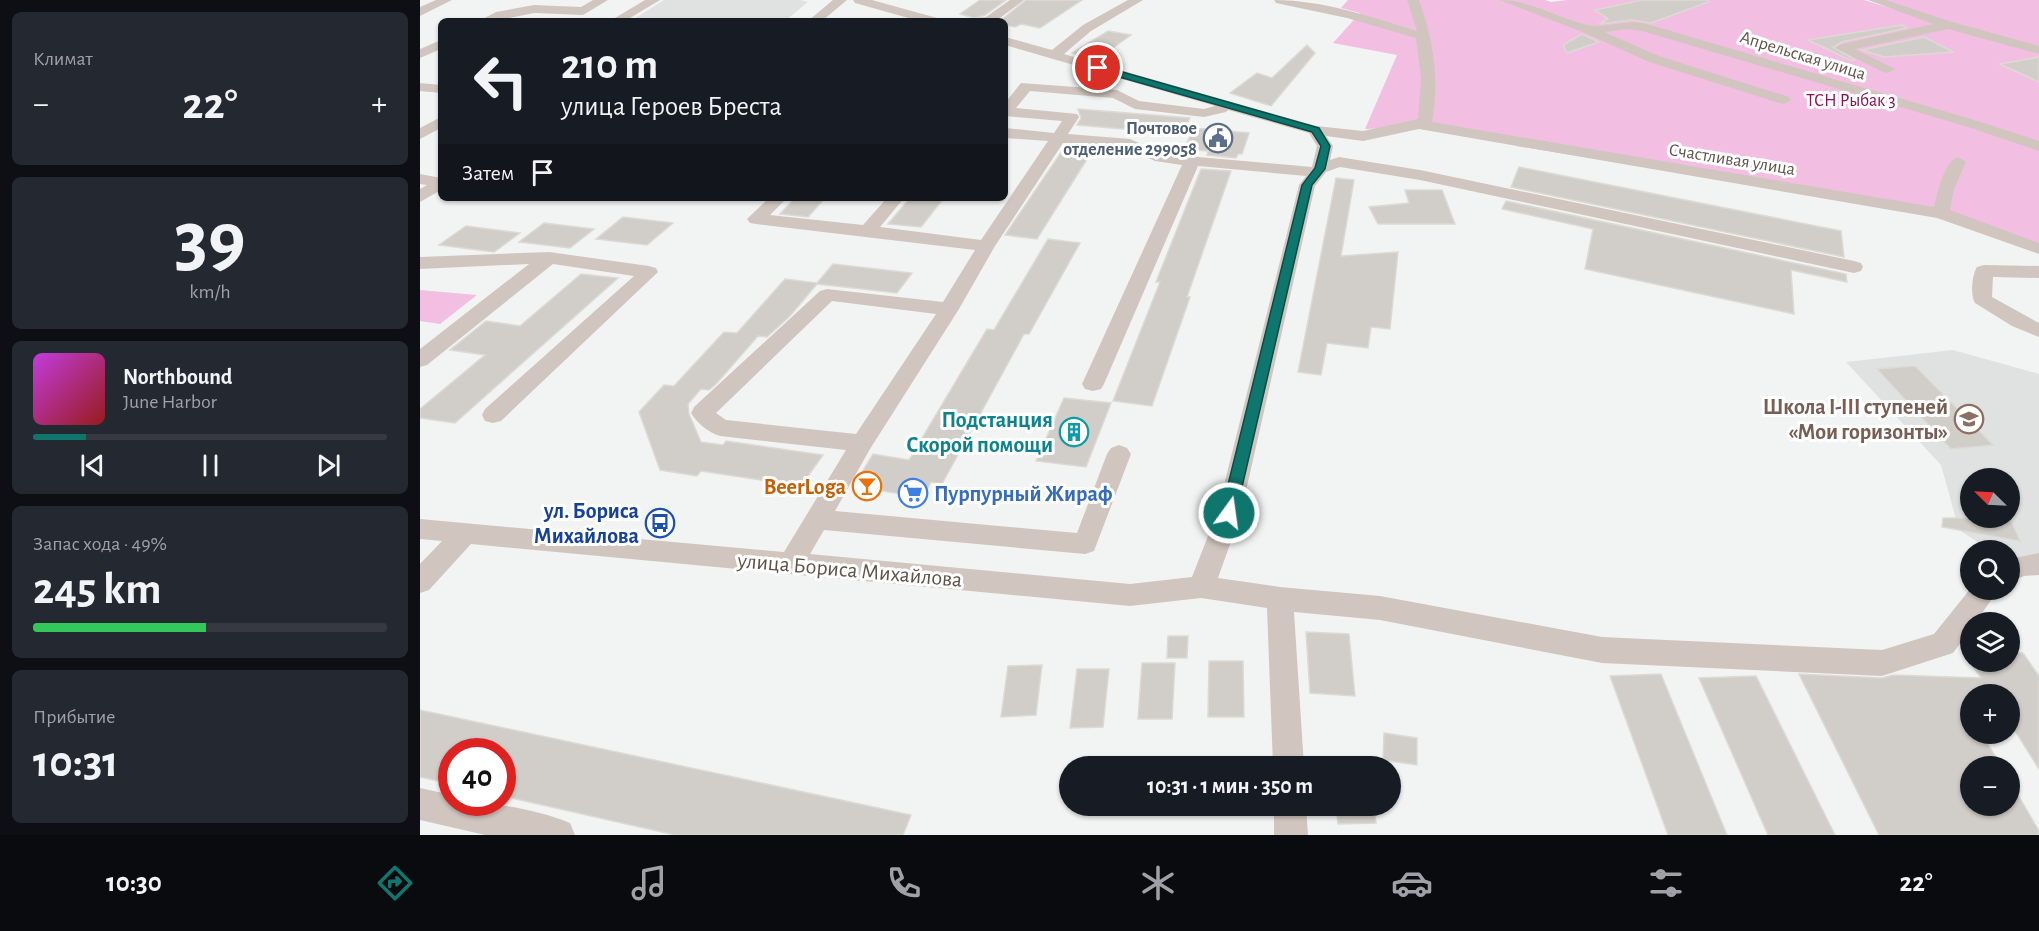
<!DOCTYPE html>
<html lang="ru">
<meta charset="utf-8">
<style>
:root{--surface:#171b24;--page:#242831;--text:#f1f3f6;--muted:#9ea1a6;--line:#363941;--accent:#0f766e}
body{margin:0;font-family:"Alegreya Sans",sans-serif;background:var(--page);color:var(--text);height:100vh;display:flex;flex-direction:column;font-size:22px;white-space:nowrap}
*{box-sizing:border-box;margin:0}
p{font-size:20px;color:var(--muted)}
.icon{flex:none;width:33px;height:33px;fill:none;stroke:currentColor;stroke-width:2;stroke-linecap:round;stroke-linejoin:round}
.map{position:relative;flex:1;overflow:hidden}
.panel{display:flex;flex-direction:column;gap:12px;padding:12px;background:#0d0f14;width:420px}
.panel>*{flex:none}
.hud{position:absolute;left:18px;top:18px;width:570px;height:183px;border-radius:9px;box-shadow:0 2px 4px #0004;background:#171b24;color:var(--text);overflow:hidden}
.needle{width:39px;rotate:294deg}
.controls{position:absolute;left:1540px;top:468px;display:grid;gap:12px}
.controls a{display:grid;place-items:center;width:60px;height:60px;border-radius:50%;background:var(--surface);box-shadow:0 2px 4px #0004;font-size:30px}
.speed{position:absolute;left:18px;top:738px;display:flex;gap:12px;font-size:30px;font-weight:700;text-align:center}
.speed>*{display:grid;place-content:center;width:78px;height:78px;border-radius:50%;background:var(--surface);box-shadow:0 2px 4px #0004;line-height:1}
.speed .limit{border:9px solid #d22;background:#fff;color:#111}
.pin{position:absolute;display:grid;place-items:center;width:51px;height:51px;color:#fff;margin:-26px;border:3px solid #fff;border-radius:50%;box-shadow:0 2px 6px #0007}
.me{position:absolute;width:66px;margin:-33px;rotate:14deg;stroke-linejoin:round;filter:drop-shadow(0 0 4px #0008)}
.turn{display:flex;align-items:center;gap:21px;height:126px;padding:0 24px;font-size:27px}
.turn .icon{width:78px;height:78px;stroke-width:2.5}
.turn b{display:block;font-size:42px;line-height:51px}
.then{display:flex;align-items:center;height:57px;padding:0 24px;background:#0003;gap:12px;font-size:22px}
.big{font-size:45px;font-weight:700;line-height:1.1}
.panel .widget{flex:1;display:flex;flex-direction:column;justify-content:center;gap:9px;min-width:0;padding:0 21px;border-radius:9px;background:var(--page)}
.panel .dial{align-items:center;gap:0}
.dial b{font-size:78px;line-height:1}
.song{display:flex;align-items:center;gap:18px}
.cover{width:72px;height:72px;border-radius:9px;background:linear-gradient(135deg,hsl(290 70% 55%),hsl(0 70% 35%))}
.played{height:6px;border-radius:3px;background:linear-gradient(90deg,var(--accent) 15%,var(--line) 15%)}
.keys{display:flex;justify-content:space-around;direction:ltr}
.heat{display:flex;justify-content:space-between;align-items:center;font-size:33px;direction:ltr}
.charge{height:9px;border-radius:4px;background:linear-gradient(90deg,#34c759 49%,var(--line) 0)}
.trip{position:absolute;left:639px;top:756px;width:342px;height:60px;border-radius:30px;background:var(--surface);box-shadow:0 2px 4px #0004;font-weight:700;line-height:60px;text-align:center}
.menu{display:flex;height:96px;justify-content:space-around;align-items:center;background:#090b0e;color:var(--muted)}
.menu .icon{width:42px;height:42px}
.menu .active{color:var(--accent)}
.menu b{font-size:27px;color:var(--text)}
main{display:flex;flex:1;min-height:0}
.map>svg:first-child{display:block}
</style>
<main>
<section class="panel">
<div class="widget"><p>Климат</p>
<div class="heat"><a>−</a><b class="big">22°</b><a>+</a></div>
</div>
<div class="widget dial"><b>39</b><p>km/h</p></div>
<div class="widget">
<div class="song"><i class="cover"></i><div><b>Northbound</b><p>June Harbor</p></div></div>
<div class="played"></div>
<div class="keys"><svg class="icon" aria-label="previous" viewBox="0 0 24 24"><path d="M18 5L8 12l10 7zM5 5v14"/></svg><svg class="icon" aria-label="pause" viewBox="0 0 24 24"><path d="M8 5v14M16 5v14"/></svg><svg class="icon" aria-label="next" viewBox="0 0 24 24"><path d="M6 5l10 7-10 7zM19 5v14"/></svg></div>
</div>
<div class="widget"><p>Запас хода · 49%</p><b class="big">245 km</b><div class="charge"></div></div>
<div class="widget"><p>Прибытие</p><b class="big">10:31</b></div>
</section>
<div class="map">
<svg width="1619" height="835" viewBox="0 0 1619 835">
<rect width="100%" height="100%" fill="#f1f4f3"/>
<path fill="#e0e2e1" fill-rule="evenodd" d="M244 0H380L388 2 365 21H211Z
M1533 350 1619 374V572L1590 564V550H1570L1539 530 1521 465 1426 362ZM1551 478H1590V518H1551Z"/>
<path fill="#f2bfe2" d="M928 0H1125L1131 2 1147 0H1444L1619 54V251L1527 218 1494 211 1096 146 1091 142 1011 126 945 129 977 55 913 43 940 13 921 8Z
M1460 0H1619V47L1526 22Z
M0 290 57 295 20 324 0 321Z"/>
<path fill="#d1cdc8" stroke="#dddad5" stroke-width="1.5" d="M560 0H586L565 15 554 18 540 14Z
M606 0H662L620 28 601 24 595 27 585 25V21H580Z
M1222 0H1288V2L1231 23 1211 20 1179 24 1188 19 1175 10Z
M1482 25 1487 28 1422 42 1413 47 1435 60 1432 61 1388 40Z
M688 31 711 35 676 60 652 53Z
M1162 34 1179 42 1147 53 1143 45Z
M1504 37 1533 52 1464 57 1442 50Z
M887 45 895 53 851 106 810 93 837 73 852 78Z
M1619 57V82L1580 64Z
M658 109 770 118 762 134 657 125 661 118Z
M774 128 829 133 822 154H818L816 158 787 155 788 151 764 149Z
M646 145 674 148 617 239 585 235Z
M1099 167 1421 231 1424 257 1091 187Z
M781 169 811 171 767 297H770L732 406 693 401 740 282H736Z
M916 178 934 180 921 256 978 252 970 329 951 327 948 348 907 343 901 375 878 372Z
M985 190H1022L1035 224H958L949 207 989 203Z
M375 198H405L388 217 360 214Z
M490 198H524L501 227 468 224Z
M1086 201 1426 274 1427 282 1371 270 1374 314 1165 269 1173 229 1082 209Z
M203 217 253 223 227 245 176 239Z
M124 223 174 229 150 248 99 242Z
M46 226 100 233 74 252 19 245Z
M628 239 660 243 609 334H604L522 484 511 482 503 497 433 487 453 454 489 460 567 329 574 330Z
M413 264 492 273 477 293 397 284 370 316 347 337 338 336 297 383 289 390 281 389 268 404 269 414 281 442 303 445 306 441 403 455 381 486 281 471 277 476 240 470 219 412 244 385 254 386 304 332 317 333 365 279 397 283Z
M161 274 198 278 35 423 0 418V409L65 355 30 350 66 321 100 326Z
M1495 366 1573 445 1531 449 1457 369Z
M644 398 691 403 666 467 616 461Z
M1523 518H1590L1600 541 1522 527Z
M886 632 929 634 935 696 890 693Z
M748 636H768L767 658H747Z
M1590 653H1603L1619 676V769L1590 723V694H1551V734H1562L1581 766H1551V806H1590V781L1619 831V835H1459L1379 674 1462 678 1473 675 1561 678 1550 662H1590Z
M789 661H823L824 717H788Z
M722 663H755L752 719H718Z
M622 665 616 715 581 717 588 666Z
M657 669H689L683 727 650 728Z
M1241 674 1245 684 1307 835H1248L1190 676Z
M1336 676 1415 835H1348L1279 678Z
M0 710 491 815 483 835H255L82 796V752H32V784L0 777Z
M964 733 997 738V765L963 760Z
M916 806H954L956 823 918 824Z"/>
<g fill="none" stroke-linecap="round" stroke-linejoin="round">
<path fill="#d1c6bf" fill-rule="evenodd" d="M16 0H32L0 16V7Z
M173 0H188L163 15 114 13 75 21H59L76 12 114 5 161 7Z
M225 0H240L205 21H190Z
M413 0H427L402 21H388Z
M433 0H452L517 18 519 21H499L435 3Z
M590 0H604L576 21H554L556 18 566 17Z
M708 0H723L671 31 644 54 896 126 943 131 998 119 1001 79 996 38 927 18 856 3 854 0C903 0 951 17 997 31L987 0H999C1013 38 1020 81 1012 122L1514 207C1517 194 1524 161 1538 157L1546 162 1534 189 1530 210 1619 243V254L1517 218 999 129 943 141 906 136 913 146 910 160 919 157 1000 170 1434 261 1441 263 1443 267 1441 271 1434 273 1000 180 920 167 906 172 895 186 821 513 798 578 860 587 960 596 1182 637 1462 650 1514 634 1551 588V590H1578L1556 622H1551V629L1533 653 1462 676 1182 663 960 620 874 612 884 766H853L847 608 781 598 710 606 51 544 9 590 0 593V564L22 541 0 539V519L364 552 426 450 300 436C289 433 277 423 271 413L274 407 400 291 407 289 523 302 555 250 336 224 330 223 327 219 349 198H367L350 215 443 225 467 198H484L460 227 561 240 628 141 585 138V128L634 133 642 121 585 116V103L601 83 697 90 719 101 784 109 795 106 585 45V37L632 50 663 25ZM610 91 693 98 715 109 784 117 806 112 808 110 889 133 897 146 892 167 744 154 710 139 648 134 659 117 657 114 596 108ZM643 143 707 148 735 161 762 165 662 384 665 389 673 391 681 389 684 384 778 166 886 176 879 185 797 513 772 577 710 584 390 554 404 530 665 554 674 551 711 454 707 448 699 445 691 448 687 454 657 533 415 511 450 449 539 309 575 246ZM412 301 516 314 436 434 306 420 296 413Z
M1079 0C1111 0 1137 18 1168 25 1185 29 1206 19 1227 24L1558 121 1619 141V151L1548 127 1222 31 1207 29 1184 32 1239 56 1369 97 1371 100 1364 104 1359 103 1229 62 1165 33Z
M1448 0H1466L1529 21 1619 46V54L1528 29 1435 49 1475 69 1468 73 1463 72 1415 48 1422 44 1513 24Z
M21 40V49L0 58V49Z
M0 83 21 85V93L0 91Z
M21 117V128L0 139V128Z
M0 174 21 178V190L0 202V189L7 185 0 184Z
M129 252 229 266 236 268 238 272 81 421 73 423 65 421 62 415 65 409 214 276 133 264 7 365 0 367V349L109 264 0 269V257Z
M1564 265 1619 266V278L1573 277 1572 297 1619 323V337L1592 326 1555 303C1550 295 1552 275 1557 267Z
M1619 553V575L1604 576 1590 582V559Z
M0 788 32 795V802C71 802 113 808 150 823L155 835H65L0 820Z
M854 806H886L888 835H854Z"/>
</g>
<path fill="#0f766e" stroke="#0a4d48" stroke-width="1.5" d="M678 65 899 128 910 146 905 169 892 185 816 513 814 517H803L801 513 882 185 895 168 901 146 892 132 675 70 674 68Z"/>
<defs>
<g id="civic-ring" transform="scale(1.5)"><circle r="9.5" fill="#fff" stroke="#5c6f8a" stroke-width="1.5"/><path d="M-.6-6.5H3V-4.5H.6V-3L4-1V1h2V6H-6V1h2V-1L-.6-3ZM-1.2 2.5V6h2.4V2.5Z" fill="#5c6f8a"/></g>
<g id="school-ring" transform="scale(1.5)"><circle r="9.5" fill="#fff" stroke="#8d6e63" stroke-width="1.5"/><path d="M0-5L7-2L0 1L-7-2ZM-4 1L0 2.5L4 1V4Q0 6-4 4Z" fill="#8d6e63"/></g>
<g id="building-ring" transform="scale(1.5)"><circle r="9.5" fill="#fff" stroke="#0f9aa8" stroke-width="1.5"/><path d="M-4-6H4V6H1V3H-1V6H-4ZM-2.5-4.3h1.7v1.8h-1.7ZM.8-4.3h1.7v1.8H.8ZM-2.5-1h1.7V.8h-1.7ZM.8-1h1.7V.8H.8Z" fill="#0f9aa8"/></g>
<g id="bar-ring" transform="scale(1.5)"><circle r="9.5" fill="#fff" stroke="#e8710a" stroke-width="1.5"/><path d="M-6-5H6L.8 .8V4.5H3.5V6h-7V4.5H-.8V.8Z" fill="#e8710a"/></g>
<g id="supermarket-ring" transform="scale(1.5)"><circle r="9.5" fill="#fff" stroke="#3f7fe0" stroke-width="1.5"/><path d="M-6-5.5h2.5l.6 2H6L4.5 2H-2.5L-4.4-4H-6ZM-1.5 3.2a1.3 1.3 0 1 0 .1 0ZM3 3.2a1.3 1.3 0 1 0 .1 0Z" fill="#3f7fe0"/></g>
<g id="bus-ring" transform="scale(1.5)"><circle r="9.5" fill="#fff" stroke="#1a4fb4" stroke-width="1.5"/><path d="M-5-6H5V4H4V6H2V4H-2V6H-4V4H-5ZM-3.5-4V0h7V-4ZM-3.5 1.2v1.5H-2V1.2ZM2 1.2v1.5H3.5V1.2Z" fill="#1a4fb4"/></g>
</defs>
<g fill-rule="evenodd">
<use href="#civic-ring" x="798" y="138"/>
<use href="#school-ring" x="1549" y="419"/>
<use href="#building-ring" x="654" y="432"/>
<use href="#bar-ring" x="447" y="486"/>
<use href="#supermarket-ring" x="493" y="493"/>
<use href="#bus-ring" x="240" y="523"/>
</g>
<g text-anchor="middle" stroke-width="6" stroke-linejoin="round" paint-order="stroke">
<g font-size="18" fill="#605248" stroke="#fff">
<text transform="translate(1383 55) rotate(17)" y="6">Апрельская улица</text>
<text transform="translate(1312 159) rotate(9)" y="6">Счастливая улица</text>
</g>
<g font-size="18" fill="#871355" stroke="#fff">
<text x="1431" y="106">ТСН Рыбак 3</text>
</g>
<g font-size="18" font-weight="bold" fill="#4e5e75" stroke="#fff" text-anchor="end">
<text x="777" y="134">Почтовое<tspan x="777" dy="21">отделение 299058</tspan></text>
</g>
<g font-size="22" font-weight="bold" fill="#785e54" stroke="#fff" text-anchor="end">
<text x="1528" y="414">Школа I-III ступеней<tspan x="1528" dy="25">«Мои горизонты»</tspan></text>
</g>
<g font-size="22" font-weight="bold" fill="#0d838f" stroke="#fff" text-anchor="end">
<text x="633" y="427">Подстанция<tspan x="633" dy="25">Скорой помощи</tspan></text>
</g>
<g font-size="22" font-weight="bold" fill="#c56008" stroke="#fff" text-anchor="end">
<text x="426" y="494">BeerLoga</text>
</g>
<g font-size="22" font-weight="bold" fill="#366cbe" stroke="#fff" text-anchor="start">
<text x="514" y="501">Пурпурный Жираф</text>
</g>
<g font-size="22" font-weight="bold" fill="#164399" stroke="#fff" text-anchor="end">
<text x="219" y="518">ул. Бориса<tspan x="219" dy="25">Михайлова</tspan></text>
</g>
<g font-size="22" fill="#605248" stroke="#fff">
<text transform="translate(430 569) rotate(5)" y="8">улица Бориса Михайлова</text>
</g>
</g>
</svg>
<div class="controls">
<a><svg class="needle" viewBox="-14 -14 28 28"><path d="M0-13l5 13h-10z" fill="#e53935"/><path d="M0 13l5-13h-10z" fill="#9ea1a6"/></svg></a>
<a><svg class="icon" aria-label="search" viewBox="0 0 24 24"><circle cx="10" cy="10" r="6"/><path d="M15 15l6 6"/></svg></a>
<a><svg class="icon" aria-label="layers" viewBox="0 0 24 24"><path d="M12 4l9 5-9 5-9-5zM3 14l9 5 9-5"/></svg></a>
<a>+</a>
<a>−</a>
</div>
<div class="speed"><div class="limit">40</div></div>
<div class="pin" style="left:678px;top:68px;background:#d93025"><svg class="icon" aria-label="arrive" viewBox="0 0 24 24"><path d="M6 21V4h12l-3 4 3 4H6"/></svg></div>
<svg class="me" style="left:809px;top:513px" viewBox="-20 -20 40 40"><circle r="17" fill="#0f766e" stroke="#fff" stroke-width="3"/><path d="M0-11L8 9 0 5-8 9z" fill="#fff"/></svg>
<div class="trip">10:31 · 1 мин · 350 m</div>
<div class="hud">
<div class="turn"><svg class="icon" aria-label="left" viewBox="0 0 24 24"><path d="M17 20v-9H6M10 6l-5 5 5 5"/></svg><div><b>210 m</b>улица Героев Бреста</div></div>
<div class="then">Затем<svg class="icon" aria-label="arrive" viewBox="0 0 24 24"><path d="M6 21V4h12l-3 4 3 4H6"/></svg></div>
</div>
</div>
</main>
<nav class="menu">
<b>10:30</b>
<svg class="icon active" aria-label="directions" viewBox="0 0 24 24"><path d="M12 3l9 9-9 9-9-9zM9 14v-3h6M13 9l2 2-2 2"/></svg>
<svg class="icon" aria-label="music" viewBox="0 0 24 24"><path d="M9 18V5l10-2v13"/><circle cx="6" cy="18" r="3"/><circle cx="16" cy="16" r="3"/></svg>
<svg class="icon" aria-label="phone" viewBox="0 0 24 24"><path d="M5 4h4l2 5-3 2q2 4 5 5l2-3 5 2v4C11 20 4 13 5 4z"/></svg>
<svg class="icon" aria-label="climate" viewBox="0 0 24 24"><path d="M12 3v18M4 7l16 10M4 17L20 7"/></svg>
<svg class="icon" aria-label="car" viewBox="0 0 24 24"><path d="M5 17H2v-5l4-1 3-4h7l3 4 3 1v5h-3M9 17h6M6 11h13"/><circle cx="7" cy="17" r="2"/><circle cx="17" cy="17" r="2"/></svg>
<svg class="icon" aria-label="filters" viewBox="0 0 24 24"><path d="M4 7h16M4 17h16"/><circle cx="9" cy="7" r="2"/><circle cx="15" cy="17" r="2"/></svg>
<b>22°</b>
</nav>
